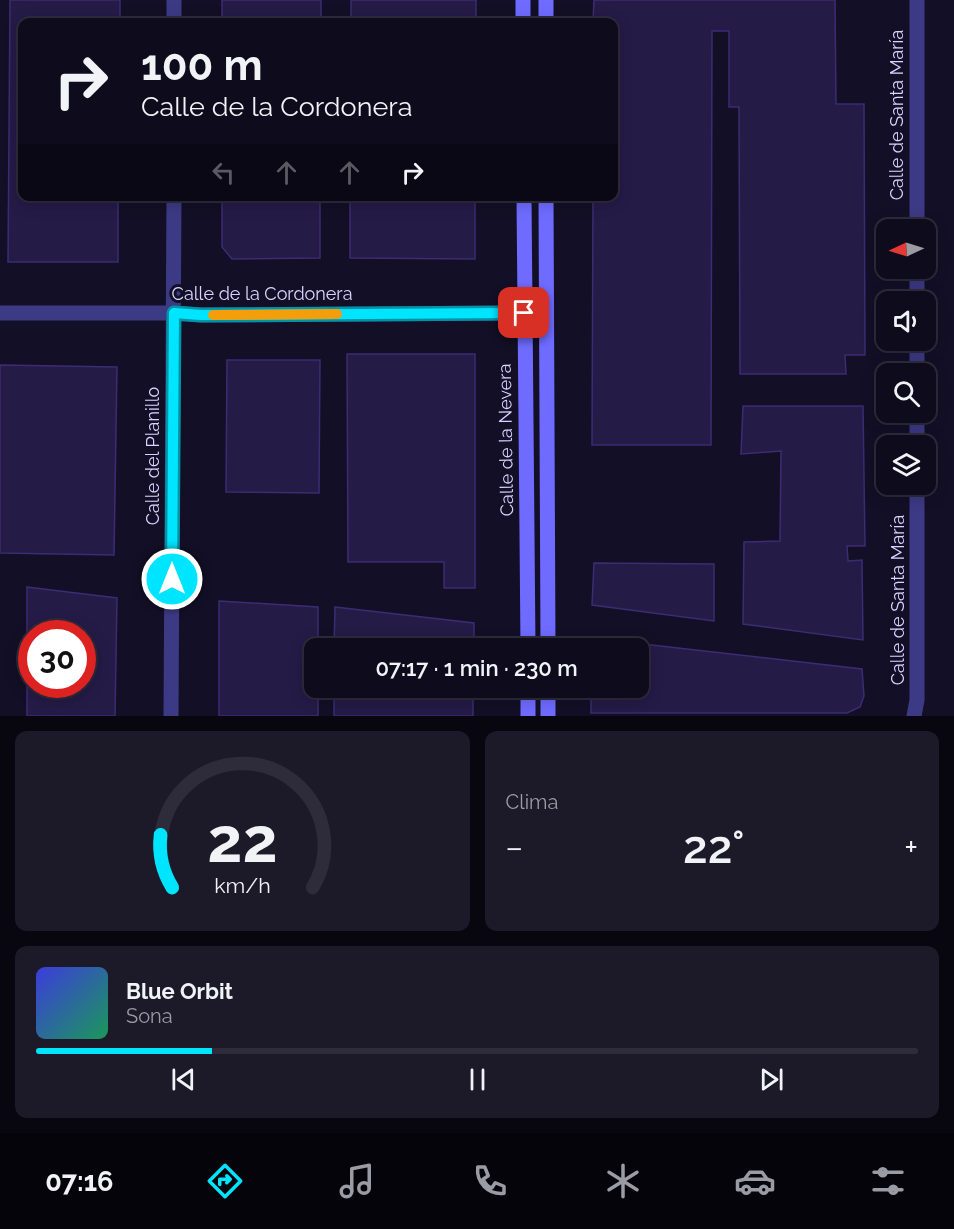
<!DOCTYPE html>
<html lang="es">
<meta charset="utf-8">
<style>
:root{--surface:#0e0b1c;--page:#1c1929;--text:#f1f3f6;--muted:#9b9ba3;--line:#2e2b3b;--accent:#00e5ff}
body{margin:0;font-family:Raleway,sans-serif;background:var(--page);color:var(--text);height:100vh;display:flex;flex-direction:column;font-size:22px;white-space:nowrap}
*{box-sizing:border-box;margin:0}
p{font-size:20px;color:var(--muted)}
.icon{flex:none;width:33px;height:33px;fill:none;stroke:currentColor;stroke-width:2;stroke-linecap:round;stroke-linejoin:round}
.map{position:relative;height:716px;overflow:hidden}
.details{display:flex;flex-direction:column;gap:15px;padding:15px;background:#08060f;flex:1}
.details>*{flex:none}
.guide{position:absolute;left:18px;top:18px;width:600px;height:183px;border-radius:12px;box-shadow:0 3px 15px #0003,0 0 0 2px var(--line);background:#0e0b1c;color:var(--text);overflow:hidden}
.needle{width:39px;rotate:266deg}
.buttons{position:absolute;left:876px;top:219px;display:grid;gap:12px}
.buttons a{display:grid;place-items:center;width:60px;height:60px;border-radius:12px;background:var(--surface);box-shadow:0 3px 15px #0003,0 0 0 2px var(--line);font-size:30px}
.speed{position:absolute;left:18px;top:620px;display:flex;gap:12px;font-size:30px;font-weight:700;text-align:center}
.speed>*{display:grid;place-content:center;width:78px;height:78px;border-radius:50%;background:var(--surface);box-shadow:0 3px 15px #0003,0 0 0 2px var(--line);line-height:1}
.speed .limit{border:9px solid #d22;background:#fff;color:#111}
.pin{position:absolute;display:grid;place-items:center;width:51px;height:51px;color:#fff;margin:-26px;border-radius:12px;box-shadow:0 3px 9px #0006}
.me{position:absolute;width:66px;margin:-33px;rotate:0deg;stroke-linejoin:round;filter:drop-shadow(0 0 4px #0008)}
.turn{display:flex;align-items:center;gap:21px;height:126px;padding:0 24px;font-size:27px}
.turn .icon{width:78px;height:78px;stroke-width:2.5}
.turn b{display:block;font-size:42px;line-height:51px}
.lanes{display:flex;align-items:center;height:57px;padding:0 24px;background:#0003;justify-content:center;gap:30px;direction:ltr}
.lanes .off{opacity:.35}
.big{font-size:45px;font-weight:600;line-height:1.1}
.details .card{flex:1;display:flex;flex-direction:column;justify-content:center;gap:9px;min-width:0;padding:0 21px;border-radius:12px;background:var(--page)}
.details .dial{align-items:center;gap:0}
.dial svg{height:156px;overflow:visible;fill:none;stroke:var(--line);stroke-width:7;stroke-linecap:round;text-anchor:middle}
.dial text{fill:var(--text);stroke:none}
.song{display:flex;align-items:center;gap:18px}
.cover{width:72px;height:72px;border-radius:9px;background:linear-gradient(135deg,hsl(240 70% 55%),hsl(150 70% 35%))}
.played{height:6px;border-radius:3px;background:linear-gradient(90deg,var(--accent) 20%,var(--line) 20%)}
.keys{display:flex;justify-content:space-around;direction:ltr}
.heat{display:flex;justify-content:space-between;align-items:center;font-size:33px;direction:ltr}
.details .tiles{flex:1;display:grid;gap:15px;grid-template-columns:1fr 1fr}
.card:last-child{grid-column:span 2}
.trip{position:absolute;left:304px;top:638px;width:345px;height:60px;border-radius:12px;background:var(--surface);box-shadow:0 3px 15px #0003,0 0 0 2px var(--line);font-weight:600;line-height:60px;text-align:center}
.menu{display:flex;height:96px;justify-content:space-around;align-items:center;background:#06040b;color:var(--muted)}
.menu .icon{width:42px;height:42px}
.menu .on{color:var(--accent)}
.menu b{font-size:27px;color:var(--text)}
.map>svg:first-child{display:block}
</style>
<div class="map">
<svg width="954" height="716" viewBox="0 0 954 716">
<rect width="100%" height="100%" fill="#130f26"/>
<path fill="#241b47" stroke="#3b2d73" stroke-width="1.5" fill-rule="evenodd" d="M10 0H120V22H22V196H118V262H8Z
M222 0H321V22H222Z
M351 0H476V22H351Z
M594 0H835L836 104H864L865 355H845L846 374H740L739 107H729V31H712L711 445H592L593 196H614V22H593Z
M222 196H320V258L232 259 222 247Z
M350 196H475V259L350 258Z
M347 354H475V588H444V562H348Z
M227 360H320L319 493 226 492Z
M0 365 117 367 114 555 0 553Z
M743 406H863L865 546H847L848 561 862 560 863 640 743 624 744 542 780 541 781 451 741 454Z
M594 563 714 564V621L592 605Z
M27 587 117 598 115 716H27ZM32 633H82V684H32Z
M219 601 318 607V648H315V687H318V716H219Z
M335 607 474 623V648H334Z
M590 638 862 669 864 696 860 707 847 713H591V687H639V648H590Z
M334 687H473V716H334Z"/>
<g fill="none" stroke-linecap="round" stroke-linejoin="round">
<path stroke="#3d3a85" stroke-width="15" d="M917 0V230
M174 22V0
M917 268V302
M0 313H173L201 315 524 313
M917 340V374
M917 412V446
M171 716 174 196
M914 716 917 700V484"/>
<path stroke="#6f6bff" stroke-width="15" d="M523 0V22
M546 0V22
M524 196 528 648
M546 196 548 648
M528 687V716
M548 687V716"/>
</g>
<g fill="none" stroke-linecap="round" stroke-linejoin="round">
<g stroke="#0095a6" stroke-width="15">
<path id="route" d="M172 579 174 313 201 315 524 313"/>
</g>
<use href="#route" stroke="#00e5ff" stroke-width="10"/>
<path stroke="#f59e0b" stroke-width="10" d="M213 315 337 314"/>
</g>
<g text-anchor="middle" stroke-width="6" stroke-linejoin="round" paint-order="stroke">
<g font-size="18" fill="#d9d4ff" stroke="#130f26">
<text transform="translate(897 115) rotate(-90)" y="6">Calle de Santa María</text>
<text x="262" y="300">Calle de la Cordonera</text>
<text transform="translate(506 440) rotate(-91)" y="6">Calle de la Nevera</text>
<text transform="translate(153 456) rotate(-90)" y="6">Calle del Planillo</text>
<text transform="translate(898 600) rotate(-90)" y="6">Calle de Santa María</text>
</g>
</g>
</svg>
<div class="buttons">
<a><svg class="needle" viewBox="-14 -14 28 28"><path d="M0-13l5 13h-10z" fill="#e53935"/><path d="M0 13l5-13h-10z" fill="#9b9ba3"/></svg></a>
<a><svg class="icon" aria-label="sound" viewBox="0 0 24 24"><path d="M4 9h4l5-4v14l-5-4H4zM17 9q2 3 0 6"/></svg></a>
<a><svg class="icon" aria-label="search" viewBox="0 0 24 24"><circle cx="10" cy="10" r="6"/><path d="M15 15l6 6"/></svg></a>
<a><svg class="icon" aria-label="layers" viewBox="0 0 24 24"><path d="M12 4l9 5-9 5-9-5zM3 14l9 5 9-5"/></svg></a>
</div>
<div class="speed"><div class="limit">30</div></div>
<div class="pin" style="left:524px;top:313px;background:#d93025"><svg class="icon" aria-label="arrive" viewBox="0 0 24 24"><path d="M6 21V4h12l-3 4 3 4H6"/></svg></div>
<svg class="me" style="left:172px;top:579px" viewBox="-20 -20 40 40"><circle r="17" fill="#00e5ff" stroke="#fff" stroke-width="3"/><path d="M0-11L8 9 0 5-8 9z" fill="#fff"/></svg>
<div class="trip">07:17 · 1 min · 230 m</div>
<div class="guide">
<div class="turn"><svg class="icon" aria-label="right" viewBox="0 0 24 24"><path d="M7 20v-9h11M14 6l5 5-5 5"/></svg><div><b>100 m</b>Calle de la Cordonera</div></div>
<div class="lanes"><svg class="icon off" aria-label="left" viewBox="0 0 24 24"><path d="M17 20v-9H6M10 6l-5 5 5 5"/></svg><svg class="icon off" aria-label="ahead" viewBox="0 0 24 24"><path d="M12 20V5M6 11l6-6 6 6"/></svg><svg class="icon off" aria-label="ahead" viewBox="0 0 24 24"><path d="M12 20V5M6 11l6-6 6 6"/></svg><svg class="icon" aria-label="right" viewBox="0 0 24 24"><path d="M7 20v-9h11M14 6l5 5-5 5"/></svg></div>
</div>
</div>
<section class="details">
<div class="tiles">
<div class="card dial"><svg viewBox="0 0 100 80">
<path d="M14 69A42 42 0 1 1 86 69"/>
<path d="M14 69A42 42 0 0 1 8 42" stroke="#00e5ff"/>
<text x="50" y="56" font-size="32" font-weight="700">22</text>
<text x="50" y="72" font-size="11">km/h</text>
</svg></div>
<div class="card"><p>Clima</p>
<div class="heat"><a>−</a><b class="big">22°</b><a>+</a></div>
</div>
<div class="card">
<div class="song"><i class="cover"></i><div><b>Blue Orbit</b><p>Sona</p></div></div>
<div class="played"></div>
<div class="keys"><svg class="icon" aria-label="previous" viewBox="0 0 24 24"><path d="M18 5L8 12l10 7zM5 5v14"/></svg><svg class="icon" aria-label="pause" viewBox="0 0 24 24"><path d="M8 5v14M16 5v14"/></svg><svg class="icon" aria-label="next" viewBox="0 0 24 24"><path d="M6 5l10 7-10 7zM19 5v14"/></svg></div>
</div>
</div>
</section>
<nav class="menu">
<b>07:16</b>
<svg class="icon on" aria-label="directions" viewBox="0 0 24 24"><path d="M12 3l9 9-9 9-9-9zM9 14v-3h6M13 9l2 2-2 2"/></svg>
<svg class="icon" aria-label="music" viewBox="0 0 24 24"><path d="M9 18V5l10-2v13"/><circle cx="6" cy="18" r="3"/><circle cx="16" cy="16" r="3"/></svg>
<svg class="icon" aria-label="phone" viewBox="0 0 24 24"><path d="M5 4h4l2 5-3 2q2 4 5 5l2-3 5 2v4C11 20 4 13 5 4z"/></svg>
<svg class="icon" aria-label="climate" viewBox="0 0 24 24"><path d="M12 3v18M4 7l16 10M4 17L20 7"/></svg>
<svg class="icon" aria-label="car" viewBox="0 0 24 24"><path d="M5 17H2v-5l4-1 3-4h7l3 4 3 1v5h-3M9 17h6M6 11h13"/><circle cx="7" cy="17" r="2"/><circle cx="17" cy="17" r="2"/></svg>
<svg class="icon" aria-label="filters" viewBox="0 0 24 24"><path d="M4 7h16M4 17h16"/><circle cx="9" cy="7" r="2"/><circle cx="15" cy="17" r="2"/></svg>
</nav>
